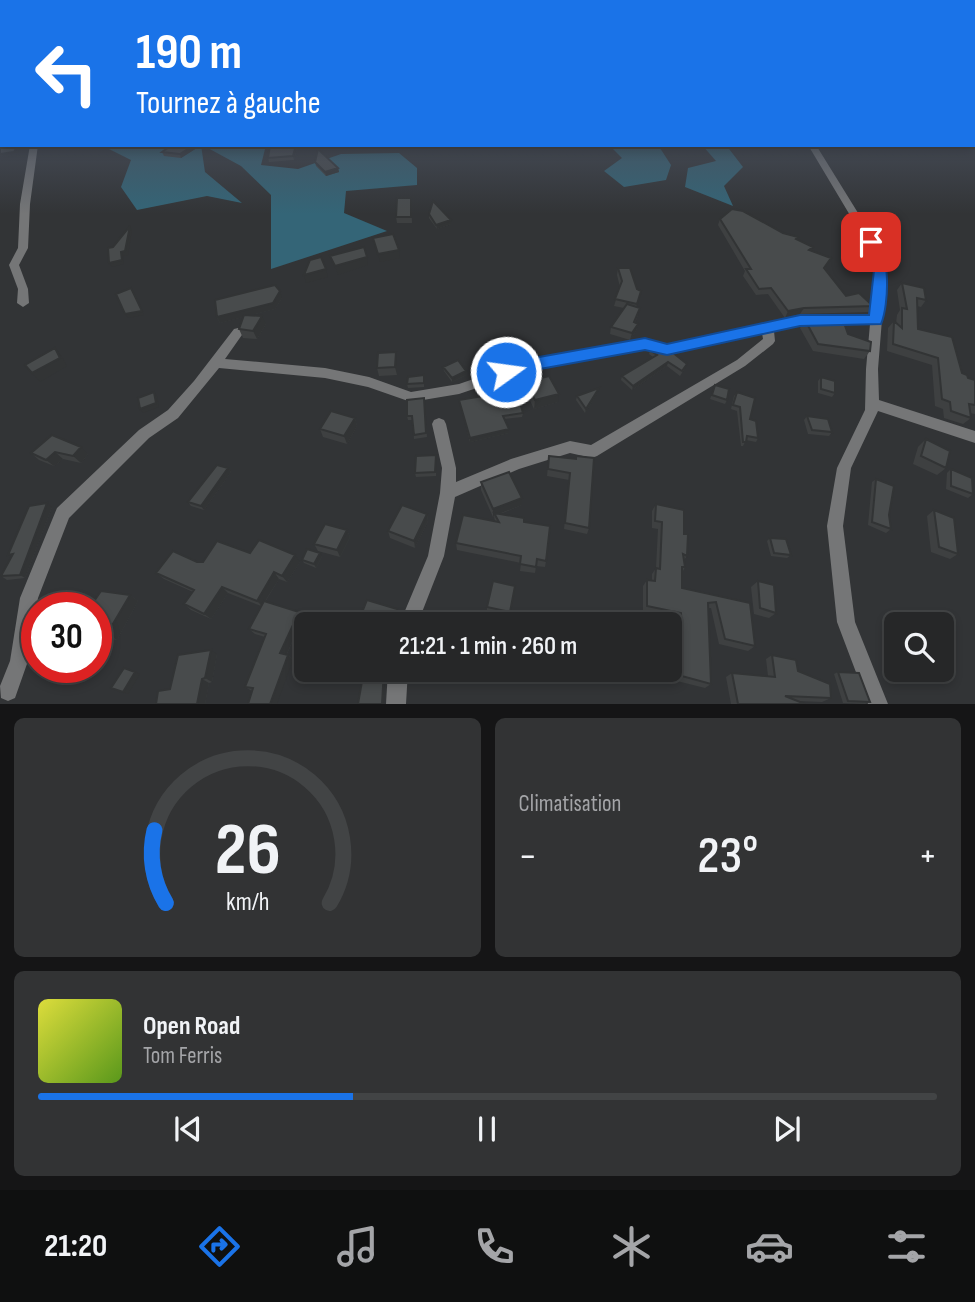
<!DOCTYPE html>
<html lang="fr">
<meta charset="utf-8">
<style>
:root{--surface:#262728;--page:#323334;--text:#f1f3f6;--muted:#a4a5a8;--line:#424445;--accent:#1a73e8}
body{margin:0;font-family:"Sofia Sans Condensed",sans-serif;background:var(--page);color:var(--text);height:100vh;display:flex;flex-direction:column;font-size:26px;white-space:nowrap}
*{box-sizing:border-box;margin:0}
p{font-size:23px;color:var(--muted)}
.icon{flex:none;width:38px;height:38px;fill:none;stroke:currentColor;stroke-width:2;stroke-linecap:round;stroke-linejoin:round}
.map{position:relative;height:704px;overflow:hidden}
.drawer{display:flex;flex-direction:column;gap:14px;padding:14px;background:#151516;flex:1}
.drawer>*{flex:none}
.guide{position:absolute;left:0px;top:0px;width:976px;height:147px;box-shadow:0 4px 10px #0003,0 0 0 2px var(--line);background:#1a73e8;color:#fff;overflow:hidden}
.controls{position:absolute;left:884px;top:612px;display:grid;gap:14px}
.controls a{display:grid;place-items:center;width:70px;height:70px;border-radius:10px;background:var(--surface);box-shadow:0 4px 10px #0003,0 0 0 2px var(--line);font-size:35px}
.speed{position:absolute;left:21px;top:592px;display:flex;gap:14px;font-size:35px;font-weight:700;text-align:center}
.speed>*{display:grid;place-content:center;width:91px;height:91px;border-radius:50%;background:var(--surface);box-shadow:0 4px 10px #0003,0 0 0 2px var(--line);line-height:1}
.speed .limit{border:10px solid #d22;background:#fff;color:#111}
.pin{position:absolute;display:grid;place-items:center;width:60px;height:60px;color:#fff;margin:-30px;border-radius:14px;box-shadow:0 4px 10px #0006}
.me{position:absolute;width:77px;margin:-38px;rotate:76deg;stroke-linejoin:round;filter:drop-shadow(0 0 5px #0008)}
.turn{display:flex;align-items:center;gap:24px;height:147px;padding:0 21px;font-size:32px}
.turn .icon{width:91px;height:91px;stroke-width:2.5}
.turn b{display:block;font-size:49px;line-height:60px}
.big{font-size:52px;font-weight:600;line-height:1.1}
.drawer .tile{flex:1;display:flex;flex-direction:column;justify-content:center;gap:10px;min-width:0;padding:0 24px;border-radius:10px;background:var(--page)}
.drawer .dial{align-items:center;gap:0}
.dial svg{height:182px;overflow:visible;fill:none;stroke:var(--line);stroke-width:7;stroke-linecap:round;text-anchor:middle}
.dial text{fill:var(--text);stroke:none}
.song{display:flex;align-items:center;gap:21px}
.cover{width:84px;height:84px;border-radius:10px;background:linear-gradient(135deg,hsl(60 70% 55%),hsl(90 70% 35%))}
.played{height:7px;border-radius:4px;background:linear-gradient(90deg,var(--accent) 35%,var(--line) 35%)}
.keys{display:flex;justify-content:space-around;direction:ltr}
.heat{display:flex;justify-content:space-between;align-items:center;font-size:38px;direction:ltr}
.drawer .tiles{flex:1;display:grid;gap:14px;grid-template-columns:1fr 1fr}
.tile:last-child{grid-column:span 2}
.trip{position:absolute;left:294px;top:612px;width:388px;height:70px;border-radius:10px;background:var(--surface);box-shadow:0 4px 10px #0003,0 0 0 2px var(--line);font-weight:600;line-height:70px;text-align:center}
.dock{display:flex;height:112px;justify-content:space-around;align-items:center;background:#0f1010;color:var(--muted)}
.dock .icon{width:49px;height:49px}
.dock .selected{color:var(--accent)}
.dock b{font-size:32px;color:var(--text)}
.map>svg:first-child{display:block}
</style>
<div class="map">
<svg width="975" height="704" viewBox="0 0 975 704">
<rect width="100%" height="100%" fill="#323436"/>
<path fill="#346577" d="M101 145H201L205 172 242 203 207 196 137 210 121 187 131 160Z
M209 145H266L261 165 298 169 341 154 399 153 417 168V185L346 191 344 213 387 231 271 269V195L241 166 206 147Z
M609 145H658L671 165 666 180 624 187 604 171 622 158Z
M702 145H726L743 167 724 186 733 206 685 187 688 168 716 161Z"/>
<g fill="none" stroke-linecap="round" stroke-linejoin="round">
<path fill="#757677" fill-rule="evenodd" d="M30 145H38L30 204 28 248 19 265 28 289 29 303 23 307 17 303 18 289 9 265 18 248 20 204Z
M808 145H816L876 242 886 270 878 369 879 400 975 431V443L878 411 851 468 843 526 855 622 888 704H868L837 622 827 526 837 468 865 410 866 369 870 324 800 325 774 331 775 341 773 344 745 366 597 456 592 458 570 453 519 469 455 497 444 556 417 625H399L428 556 440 493 442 468 432 424 434 420 439 418 444 420 446 424 456 468V482L511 459 570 441 591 445 737 360 763 339 762 333 668 354 645 348 530 370 459 394 411 402 368 387 325 378 219 368 178 418 149 438 69 518 38 598 28 661 15 698 8 701 1 698 0 686 10 661 20 598 57 508 139 430 168 410 194 381 234 329 238 328 244 332 225 359 325 368 369 377 411 392 459 384 529 360 645 340 668 346 800 317 871 316 876 270 866 242Z
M388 670H408L406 704H386Z"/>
</g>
<path fill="#3e4041" d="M270 145H298L294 160 269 162 268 158Z
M200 146 181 158 164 156 162 152Z
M315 162 338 168 339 172 326 176 316 166Z
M411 198 412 223H397L396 217Z
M429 214 451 220V224L437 229 429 218Z
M720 219 783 233 813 247 810 251 827 264 825 268 846 296 873 306 869 312 800 314 785 318 768 294 756 295 743 276 745 271 718 225Z
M618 268 637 289 641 291 636 307 638 315 635 323 638 324 636 331 630 340 610 334 611 327 624 308 614 306 620 287 617 275Z
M902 283 926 300 921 307 917 306 918 329 962 373 968 378 975 380V414L970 413 971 418 963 424 944 418 943 409 935 406 932 365 887 351 888 328 894 321 896 324 897 315 900 310 897 290Z
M282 298 275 309 251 315 266 324 257 339 243 338 239 329 243 317 220 323 217 317Z
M805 320 848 334 870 351 864 359 813 351 800 328Z
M650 350 685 368 680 376 667 366 632 390 621 380 622 376 653 357 649 354Z
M397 360V375L379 376 377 368Z
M443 367 466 371V375L452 382 444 371Z
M424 375V387L408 388 407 384Z
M821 377 835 393 832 397 818 393V381Z
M525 382 558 402 534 409 525 390Z
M715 385 727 400 725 404 710 399Z
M599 388 598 392 585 413 576 400 577 396Z
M737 392 750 419 758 438 756 442 746 440 743 446H741L737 411 731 409 734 396Z
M424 398 427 437 414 439 412 420H408L407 416Z
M459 400 497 401 523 413 522 417 504 419 509 433 470 442Z
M807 416 832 432 829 436 808 434 804 420Z
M355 418 357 426 347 444 323 437 320 429Z
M52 435 88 454 81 463 63 459 54 466 39 460 31 453Z
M926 439 946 468 937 475 913 464 918 447Z
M549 456 576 459 589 528 587 534 564 529 569 480 547 476Z
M436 459V476L416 477 415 473Z
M228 468 231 472 204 510 191 506 188 502Z
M951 469 973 494 968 498 946 489 947 473Z
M876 479 889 515 891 529 886 533 868 525 872 482Z
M481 482 522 505 500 514 524 522 546 561 545 567 536 566 535 573 520 571 521 563 457 550 456 543 495 521 494 516 493 517 481 490Z
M656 504 684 534 687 556 684 560 685 567 682 573V588L750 603 755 646 748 651 719 644 711 608H708L711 684 705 688 673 680V655L677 650 676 619 643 611V586L647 580 652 581V574L656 568 658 529 652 528V511Z
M52 507 25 578 7 580 1 576 11 557Z
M934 510 958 554 950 559 931 552 927 516Z
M427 514 428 521 415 548 390 538 388 531Z
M347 530 350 537 340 557 318 551 314 544Z
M770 538 791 555 787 558 771 556 767 541Z
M250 553 300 562 287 582 279 579 265 602 299 612 303 617 287 654 293 660 252 691 245 687 265 637 255 634 249 629 261 606 228 593 211 619 191 610 184 604 193 592 164 579 156 573 197 562Z
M322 556 316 568 304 563 302 560Z
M758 581 776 613 769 618 754 614 751 587Z
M514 592 509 618 487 613V607Z
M130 595 138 601 117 640 96 636V607Z
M890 619 896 625V640L889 638 886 622Z
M217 654 212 682 209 683 205 704H156L170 689Z
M772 655 798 671 831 698 822 702 798 701 805 704H731L726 677 732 673 768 676 766 659Z
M838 672 870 702 865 704 843 703 834 674Z"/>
<path fill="#323435" d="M18 145H23L16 156 0 158V154Z
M194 145 200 146 181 158 180 154Z
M296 145H298L294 160 293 156Z
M338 168 339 172 326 176 325 172Z
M451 220V224L437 229 436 225Z
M130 226 132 230 128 255 123 256 124 264 112 267 109 263 121 252Z
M399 250 400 258 380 262 378 254Z
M367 257 368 265 338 275 335 266Z
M326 269 328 277 306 283 304 275Z
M131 288 144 315 128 318 125 314Z
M280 291 282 298 275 309 220 323 217 317Z
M804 308 800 314 785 318 788 311Z
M262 316 266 324 257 339 253 331Z
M638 324 636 331 630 340 632 333Z
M55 348 62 357 67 366 40 382 32 373Z
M396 352 397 360V375L395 367Z
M668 362 667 366 632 390 633 386Z
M466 371V375L452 382V378Z
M599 388 598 392 585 413 586 409Z
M154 392 157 396 159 407 143 413 140 409Z
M559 394 558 402 534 409 535 400Z
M355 418 357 426 347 444 344 436Z
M509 429V433L470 442V438Z
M81 447 88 454 81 463 73 456Z
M55 452 63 459 54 466 46 460Z
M228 468 231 472 204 510 201 506Z
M522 498V505L496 515 494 513V516L493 517V509Z
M47 503 52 507 25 578 20 575Z
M427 514 428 521 415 548 414 541Z
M347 530 350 537 340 557 337 550Z
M320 553 322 556 316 568 314 564Z
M295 555 300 562 287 582 282 576Z
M274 572 279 579 262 606 257 601Z
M222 587 228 593 211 619 204 614Z
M130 595 138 601 117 640 107 634Z
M397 609 399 615 396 625H391Z
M299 612 303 617 285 658 280 653Z
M211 650 217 654 212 682 205 678Z
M288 655 293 660 277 704H270Z
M384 670H385L384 704H382Z
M135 672 140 674 128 694 123 692Z
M202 679 209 683 205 704H197Z"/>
<path fill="#484b4c" stroke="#323435" stroke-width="2" d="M0 130H2V145H18L14 152 0 154Z
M172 145H194L180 154 162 152Z
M270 145H296L293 156 268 158Z
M318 149 338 168 325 172 315 162Z
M397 198H411V217H396Z
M433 201 451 220 436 225 429 214Z
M732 209 743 211 783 233 798 237 796 239 813 247 809 250 831 258 824 268 846 296 859 293 873 306 804 308 788 311 771 288 759 289 746 269H751L720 219Z
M130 226 125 251 121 252 122 260 109 263 108 248 113 247Z
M393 234 399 250 378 254 373 238Z
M364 247 367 257 335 266 330 256Z
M321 257 326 269 304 275 310 260Z
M618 268H630L637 289 641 291 637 304 615 299 622 281Z
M902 283 924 288 926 300 917 298 918 329 952 337 962 373 967 375 968 378 975 380V405L969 404 971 418 951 411 950 402 942 399 938 358 893 344 894 321 902 328V308L907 309Z
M275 285 280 291 273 303 217 317 215 300Z
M131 288 142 311 125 314 116 294Z
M627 304 640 308 634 322 638 324 632 333 611 327Z
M244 315 262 316 253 331 239 329Z
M805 320H843L848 334 871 342 870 351 818 344Z
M55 348 60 358 32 373 25 365Z
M652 348 672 352 687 364 682 371 668 362 633 386 622 376 657 355 650 350Z
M396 352 395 367 377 368 378 353Z
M458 360 466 371 452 378 443 367Z
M424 375V383L407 384 408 377Z
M549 376 559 394 535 400 525 382Z
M821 377 835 381V393L821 389Z
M715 385 729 389 727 400 712 395Z
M599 388 586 409 577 396Z
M154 392 156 403 140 409 138 398Z
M737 392 755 398 750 419 756 421 758 438 747 436 746 442H743L740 407 733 405Z
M495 394 497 401 519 399 523 413 503 416 509 429 470 438 459 400Z
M424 398 426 433 414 435 412 416H407V400Z
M331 411 355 418 344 436 320 429Z
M807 416 828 419 832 432 812 430Z
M52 435 81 447 73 456 55 452 46 460 31 453Z
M926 439 950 451 946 468 921 456Z
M436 455 435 472 415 473 416 456Z
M549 456 576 459V456L594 458 589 528 565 523 570 473 548 469Z
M217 465 228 468 201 506 188 502Z
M951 469 972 478 973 494 951 486Z
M509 472 522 498 493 509 481 482Z
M876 479 894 486 889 515 891 529 872 522Z
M47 503 20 575 1 576 13 554 8 555 29 506Z
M656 504 684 510V534H688L687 556 683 554 685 567H682V588L750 603 755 646 725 639 716 602 708 603 711 684 678 675V650L682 651 681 613 647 606V580L655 581 656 568 660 569 662 522 655 521Z
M402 505 427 514 414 541 388 531Z
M934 510 954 518 958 554 939 547Z
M494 513 524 518V522L550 526 546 561 537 559 536 567 520 564 521 556 456 543 463 515 499 522Z
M325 524 347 530 337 550 314 544Z
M770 538 786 539 791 555 774 553Z
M259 540 295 555 282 576 274 572 257 601 222 587 204 614 184 604 194 590 156 573 173 551 197 562H203L217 541 250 553Z
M307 549 320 553 314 564 302 560Z
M493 581 515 586 510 612 487 607Z
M758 581 774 585 776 613 760 608Z
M101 591 130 595 107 634 96 632V607H90Z
M367 600 397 609 391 625H357Z
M264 601 299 612 280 653 288 655 270 704H248L253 688 245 687 266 634 249 629Z
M426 616 457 625H423Z
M890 619 909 624V625H896V636H894Z
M211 650 205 678 202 679 197 704H156L158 691 170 689 178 655Z
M772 655 796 660 798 671 830 684 831 698 785 696 805 704H738L732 673 775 677Z
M124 668 135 672 123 692 111 688Z
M364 670H384L382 704H358Z
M838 672 859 673 870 702 848 701Z"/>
<linearGradient id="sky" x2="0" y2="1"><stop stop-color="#1c1d1e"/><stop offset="0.54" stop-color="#49505d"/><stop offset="1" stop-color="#49505d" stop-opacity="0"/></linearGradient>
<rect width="975" height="214" fill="url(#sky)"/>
<path fill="#1a73e8" stroke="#114b97" stroke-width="2" d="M871 238C892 246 889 306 881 324L800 326 667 355 645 350 529 371 506 378 498 372 500 368 528 359 645 338 667 344 800 315H869L874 270 865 242Z"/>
</svg>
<div class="controls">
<a><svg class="icon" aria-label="search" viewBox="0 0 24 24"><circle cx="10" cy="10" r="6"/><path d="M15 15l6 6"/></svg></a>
</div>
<div class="speed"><div class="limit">30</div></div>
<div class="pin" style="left:871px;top:242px;background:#d93025"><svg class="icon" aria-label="arrive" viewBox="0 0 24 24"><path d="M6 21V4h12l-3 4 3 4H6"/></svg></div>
<svg class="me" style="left:506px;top:372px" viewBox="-20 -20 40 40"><circle r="17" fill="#1a73e8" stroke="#fff" stroke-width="3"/><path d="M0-11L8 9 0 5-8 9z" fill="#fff"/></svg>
<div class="trip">21:21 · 1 min · 260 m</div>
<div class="guide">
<div class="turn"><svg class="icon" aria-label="left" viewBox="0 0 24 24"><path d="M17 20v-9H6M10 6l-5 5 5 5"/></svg><div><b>190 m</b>Tournez à gauche</div></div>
</div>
</div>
<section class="drawer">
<div class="tiles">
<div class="tile dial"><svg viewBox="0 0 100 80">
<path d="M14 69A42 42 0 1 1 86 69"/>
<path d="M14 69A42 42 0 0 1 9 37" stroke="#1a73e8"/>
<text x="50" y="56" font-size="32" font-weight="700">26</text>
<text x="50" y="72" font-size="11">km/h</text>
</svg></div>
<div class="tile"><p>Climatisation</p>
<div class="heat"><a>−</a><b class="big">23°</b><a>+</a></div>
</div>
<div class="tile">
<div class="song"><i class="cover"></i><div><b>Open Road</b><p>Tom Ferris</p></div></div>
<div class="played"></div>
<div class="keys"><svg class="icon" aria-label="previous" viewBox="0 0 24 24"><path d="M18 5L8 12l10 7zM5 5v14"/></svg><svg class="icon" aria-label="pause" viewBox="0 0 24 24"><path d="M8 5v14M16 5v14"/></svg><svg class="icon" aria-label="next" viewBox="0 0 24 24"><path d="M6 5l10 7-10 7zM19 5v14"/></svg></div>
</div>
</div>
</section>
<nav class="dock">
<b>21:20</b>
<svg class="icon selected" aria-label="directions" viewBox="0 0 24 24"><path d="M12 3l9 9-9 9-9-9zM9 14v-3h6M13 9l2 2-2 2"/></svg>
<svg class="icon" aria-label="music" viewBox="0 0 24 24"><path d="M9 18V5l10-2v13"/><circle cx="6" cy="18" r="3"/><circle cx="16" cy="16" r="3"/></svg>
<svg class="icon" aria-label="phone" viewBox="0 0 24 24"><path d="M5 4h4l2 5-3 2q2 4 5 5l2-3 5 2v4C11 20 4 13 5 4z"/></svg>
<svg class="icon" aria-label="climate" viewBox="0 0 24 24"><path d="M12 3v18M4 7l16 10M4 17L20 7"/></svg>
<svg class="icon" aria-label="car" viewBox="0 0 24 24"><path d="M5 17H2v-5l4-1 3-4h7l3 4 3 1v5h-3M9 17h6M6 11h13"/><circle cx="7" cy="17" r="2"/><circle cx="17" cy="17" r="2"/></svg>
<svg class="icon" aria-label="filters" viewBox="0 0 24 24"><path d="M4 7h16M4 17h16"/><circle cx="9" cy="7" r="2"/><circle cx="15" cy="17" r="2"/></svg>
</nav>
